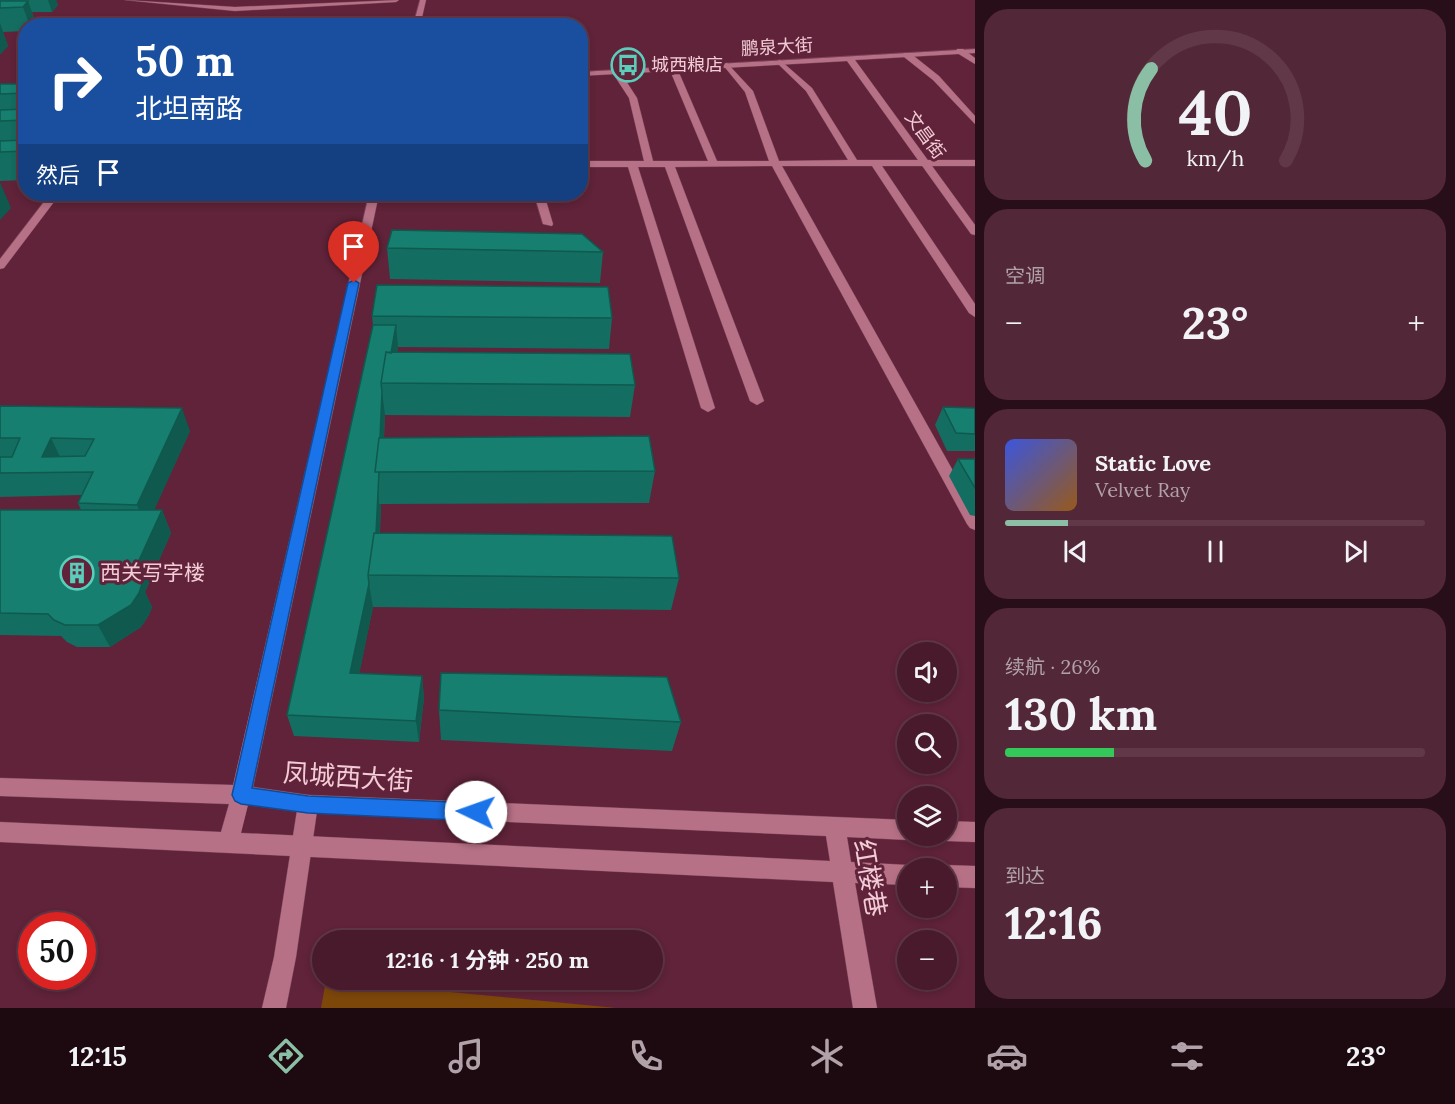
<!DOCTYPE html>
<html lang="zh">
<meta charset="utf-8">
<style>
:root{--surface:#481a2b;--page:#522737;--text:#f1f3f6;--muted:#b1a1a9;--line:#603847;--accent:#8abfa5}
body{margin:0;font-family:Lora,"Noto Sans SC",serif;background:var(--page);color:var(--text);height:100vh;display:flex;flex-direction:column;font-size:22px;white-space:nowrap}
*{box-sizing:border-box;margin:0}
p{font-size:20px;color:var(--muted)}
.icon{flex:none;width:33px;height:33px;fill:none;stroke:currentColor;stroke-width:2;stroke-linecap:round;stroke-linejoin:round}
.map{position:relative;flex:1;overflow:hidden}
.drawer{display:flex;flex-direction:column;gap:9px;padding:9px;background:#280e18;width:480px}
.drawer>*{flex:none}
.top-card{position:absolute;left:18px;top:18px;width:570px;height:183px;border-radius:24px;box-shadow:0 3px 9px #0003,0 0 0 2px var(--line);background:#1a4fa0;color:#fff;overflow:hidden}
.controls{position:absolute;left:897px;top:642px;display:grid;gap:12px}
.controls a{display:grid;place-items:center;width:60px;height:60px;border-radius:50%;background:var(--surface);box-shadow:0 3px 9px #0003,0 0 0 2px var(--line);font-size:30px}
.speed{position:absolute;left:18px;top:912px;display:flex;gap:12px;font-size:30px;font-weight:700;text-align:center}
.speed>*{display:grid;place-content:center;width:78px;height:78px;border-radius:50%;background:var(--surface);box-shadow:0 3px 9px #0003,0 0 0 2px var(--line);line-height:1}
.speed .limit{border:9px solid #d22;background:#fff;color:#111}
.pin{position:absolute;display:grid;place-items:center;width:51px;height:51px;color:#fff;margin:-62px -26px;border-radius:50% 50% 50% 0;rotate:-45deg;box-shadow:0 0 6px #0007}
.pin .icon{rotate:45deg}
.me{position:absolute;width:66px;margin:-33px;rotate:273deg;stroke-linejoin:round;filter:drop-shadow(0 0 4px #0008)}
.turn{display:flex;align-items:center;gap:21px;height:126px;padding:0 18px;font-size:27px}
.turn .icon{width:78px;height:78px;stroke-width:2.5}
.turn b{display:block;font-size:42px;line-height:51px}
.then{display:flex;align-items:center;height:57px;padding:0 18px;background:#0003;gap:12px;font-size:22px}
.big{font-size:45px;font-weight:700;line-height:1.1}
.drawer .tile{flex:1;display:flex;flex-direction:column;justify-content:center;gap:9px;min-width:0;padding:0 21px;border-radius:24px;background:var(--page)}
.drawer .dial{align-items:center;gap:0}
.dial svg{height:156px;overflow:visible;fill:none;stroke:var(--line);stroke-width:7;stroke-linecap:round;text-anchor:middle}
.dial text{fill:var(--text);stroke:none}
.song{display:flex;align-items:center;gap:18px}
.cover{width:72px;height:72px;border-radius:9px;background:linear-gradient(135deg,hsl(230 70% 55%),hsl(30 70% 35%))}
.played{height:6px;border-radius:3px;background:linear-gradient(90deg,var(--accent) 15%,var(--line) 15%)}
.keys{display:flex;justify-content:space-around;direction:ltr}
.heat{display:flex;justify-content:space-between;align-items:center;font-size:33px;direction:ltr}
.charge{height:9px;border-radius:4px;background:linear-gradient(90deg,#34c759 26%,var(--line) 0)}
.trip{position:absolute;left:312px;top:930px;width:351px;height:60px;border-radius:30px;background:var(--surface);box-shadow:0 3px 9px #0003,0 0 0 2px var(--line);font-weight:700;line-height:60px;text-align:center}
.menu{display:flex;height:96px;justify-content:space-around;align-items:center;background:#1d0a11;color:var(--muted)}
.menu .icon{width:42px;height:42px}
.menu .current{color:var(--accent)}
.menu b{font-size:27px;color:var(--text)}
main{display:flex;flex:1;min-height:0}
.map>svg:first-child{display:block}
</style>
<main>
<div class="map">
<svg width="975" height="1008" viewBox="0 0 975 1008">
<rect width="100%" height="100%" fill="#602339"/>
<path fill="#7e470a" d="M326 980 616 1008H321Z"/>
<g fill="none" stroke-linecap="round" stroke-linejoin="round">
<g stroke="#774157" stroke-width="1">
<path id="street" d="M125 0 235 7 399 0 396 2 235 11Z
M957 49H963L975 58V64L957 53Z
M904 53H910L939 76 975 116V124L933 80 904 57Z
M780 60 812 88 857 160H975V166H882L975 304V317L969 313 872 166H782L975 510V530L970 528 967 524 772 166 675 167 764 401 757 405 750 401 665 167H638L715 408 708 412 701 408 628 167H580V161H644L629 98 612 72 616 70H619L637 98 653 161H708L669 68 673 66 677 68 717 161H769L745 92 723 65 727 63 753 91 779 161 848 160 806 91 776 62Z
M50 194H60L4 268 0 269V259Z
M534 194H544L553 224 552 226 543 224Z
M308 795 315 797 318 804 296 957 286 1008H262L274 957 298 804 301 797Z"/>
</g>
<g stroke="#774157" stroke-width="1">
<path id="secondary" d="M420 0H426L420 26H413Z
M975 49V53L855 60 975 225V235L971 234 847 61 580 76V72Z
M369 194H379L253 787 308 795 908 820V836H916L908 840 847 837 851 862 908 865 916 868H908V885L855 883 877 1008H853L833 882 0 842V822L221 832 229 804 0 796V778L233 785ZM248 805 308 813 826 836 830 861 241 833Z
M946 821 975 822V842L946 841 939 838 938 836H946Z
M946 865 975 866V888L946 887V868H939Z"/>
</g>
<use href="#street" fill="#b77186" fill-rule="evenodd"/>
<use href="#secondary" fill="#b77186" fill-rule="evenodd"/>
</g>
<path fill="#136d60" d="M0 0H56L58 5 52 12H32L36 24 35 26H26V31L3 32 8 46 0 54Z
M0 84H26V180L0 181Z
M387 248 603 252 600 283 390 279Z
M372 316 612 318 609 349 398 347 397 353 635 385 630 417 385 415 384 438 655 471 649 503 381 504 380 533 679 578 671 610 373 607 359 674 422 676 424 698 419 742 294 736 287 715 373 325Z
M0 406 190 431 154 510H162L171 533 145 592 152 607 149 615 141 627 110 647H77L67 642 61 636 0 635V510H81L78 503 82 495 0 497Z
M943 407 975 408V451H947L935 425Z
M975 457V516L970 515 949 476 958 459H974Z
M439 710 681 722 672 751 441 740Z"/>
<path fill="#0f594e" d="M48 0H56L58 5 52 12Z
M28 1 36 24 35 26H30L23 7Z
M0 23 8 46 1 54 0 52Z
M0 182 11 208 0 220Z
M396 325 398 347 391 383H384Z
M382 392 385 415 382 472H379Z
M182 408 190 431 146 528 137 505Z
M51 438 62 461 42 457Z
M378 491 379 504H381L378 565 375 542Z
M162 510 171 533 145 592 152 607 149 615 141 627 110 647 98 625 135 569Z
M369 584 373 607 355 695 350 673Z
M422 676 424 698 419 742 416 721Z"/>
<path fill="#167f70" stroke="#0f594e" stroke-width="1.5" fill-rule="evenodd" d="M0 1H28L23 7 0 8Z
M0 84H26V93L0 94Z
M26 109V120L0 121V110Z
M26 140V151L0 152V141Z
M392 230 582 234 603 252 387 248Z
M377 285 608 287 612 318 372 316Z
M373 325H396L391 353 386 352 381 383 382 392 380 438H379L375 472H379L376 533H374L368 575 369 584 350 673 422 676 416 721 287 715Z
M386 352 630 354 635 385 381 383Z
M0 406 182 408 137 505 78 503 93 472 0 473V457H12L20 438H0ZM51 438 94 439 85 456 42 457Z
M943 407 975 408V434L956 433Z
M649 436 655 471 375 472 379 438Z
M958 459H974L975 460V488Z
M0 510H162L135 569 142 584 139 593 131 605 98 625H65L54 620 48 614 0 613Z
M374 533 672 536 679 578 368 575Z
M441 673 667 677 681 722 439 710Z"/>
<path fill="#1a73e8" stroke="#114b97" stroke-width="1.5" d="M354 280 359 283 252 788 308 796 476 803 482 806 485 812 482 818 476 821 308 813 241 804 235 801 232 795 348 283Z"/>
<defs>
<g id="bus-ring" transform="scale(1.725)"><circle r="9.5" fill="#602339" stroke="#5bcebb" stroke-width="1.5"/><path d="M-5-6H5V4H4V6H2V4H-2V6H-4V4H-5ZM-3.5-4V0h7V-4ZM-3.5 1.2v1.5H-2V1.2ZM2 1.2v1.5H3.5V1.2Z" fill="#5bcebb"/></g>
<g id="building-ring" transform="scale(1.725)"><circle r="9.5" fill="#602339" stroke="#5bcebb" stroke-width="1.5"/><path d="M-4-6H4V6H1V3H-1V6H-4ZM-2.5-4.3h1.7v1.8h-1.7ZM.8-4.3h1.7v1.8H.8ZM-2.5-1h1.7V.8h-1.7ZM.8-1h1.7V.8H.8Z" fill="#5bcebb"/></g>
</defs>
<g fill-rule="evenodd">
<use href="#bus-ring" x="628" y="65"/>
<use href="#building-ring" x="77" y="573"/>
</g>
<g text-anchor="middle" stroke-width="6" stroke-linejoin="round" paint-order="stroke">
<g font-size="18" fill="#f3ccd7" stroke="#602339">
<text transform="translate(777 47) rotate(-3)" y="6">鹏泉大街</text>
<text transform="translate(925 135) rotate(54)" y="6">文昌街</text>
</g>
<g font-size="18" fill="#f3ccd7" stroke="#602339" text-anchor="start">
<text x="651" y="71">城西粮店</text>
</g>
<g font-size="21" fill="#f3ccd7" stroke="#602339" text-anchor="start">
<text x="100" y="580">西关写字楼</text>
</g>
<g font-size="26" fill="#f3ccd7" stroke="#602339">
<text transform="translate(348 777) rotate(4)" y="9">凤城西大街</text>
<text transform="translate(870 878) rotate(80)" y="9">红楼巷</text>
</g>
</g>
</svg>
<div class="controls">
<a><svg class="icon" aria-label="sound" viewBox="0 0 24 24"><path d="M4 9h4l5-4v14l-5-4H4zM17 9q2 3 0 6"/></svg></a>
<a><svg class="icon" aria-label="search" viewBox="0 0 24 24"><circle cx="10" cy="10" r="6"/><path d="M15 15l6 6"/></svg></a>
<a><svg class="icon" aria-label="layers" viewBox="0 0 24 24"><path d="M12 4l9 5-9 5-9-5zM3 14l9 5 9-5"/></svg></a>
<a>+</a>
<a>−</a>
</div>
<div class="speed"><div class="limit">50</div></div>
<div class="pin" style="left:354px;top:283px;background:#d93025"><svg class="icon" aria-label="arrive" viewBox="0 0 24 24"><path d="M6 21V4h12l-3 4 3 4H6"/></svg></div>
<svg class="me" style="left:476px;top:812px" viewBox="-20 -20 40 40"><circle r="19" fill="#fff"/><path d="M0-13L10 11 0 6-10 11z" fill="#1a73e8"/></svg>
<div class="trip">12:16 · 1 分钟 · 250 m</div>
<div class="top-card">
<div class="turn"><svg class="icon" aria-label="right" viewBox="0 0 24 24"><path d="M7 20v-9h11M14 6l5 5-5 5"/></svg><div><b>50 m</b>北坦南路</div></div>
<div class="then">然后<svg class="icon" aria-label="arrive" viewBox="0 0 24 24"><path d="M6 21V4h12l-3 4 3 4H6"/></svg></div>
</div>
</div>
<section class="drawer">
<div class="tile dial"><svg viewBox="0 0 100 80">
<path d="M14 69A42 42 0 1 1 86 69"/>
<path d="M14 69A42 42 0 0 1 17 22" stroke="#8abfa5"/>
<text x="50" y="56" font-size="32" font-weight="700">40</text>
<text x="50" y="72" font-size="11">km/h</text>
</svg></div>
<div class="tile"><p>空调</p>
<div class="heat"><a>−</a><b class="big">23°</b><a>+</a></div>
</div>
<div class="tile">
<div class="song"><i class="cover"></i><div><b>Static Love</b><p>Velvet Ray</p></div></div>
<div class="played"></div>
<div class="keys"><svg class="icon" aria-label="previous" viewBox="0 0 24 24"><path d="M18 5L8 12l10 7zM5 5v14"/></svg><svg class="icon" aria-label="pause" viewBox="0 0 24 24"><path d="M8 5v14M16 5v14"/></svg><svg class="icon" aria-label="next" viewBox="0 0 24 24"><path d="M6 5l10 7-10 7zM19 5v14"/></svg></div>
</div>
<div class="tile"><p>续航 · 26%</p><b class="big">130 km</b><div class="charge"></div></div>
<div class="tile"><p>到达</p><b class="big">12:16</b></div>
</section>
</main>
<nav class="menu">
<b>12:15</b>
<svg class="icon current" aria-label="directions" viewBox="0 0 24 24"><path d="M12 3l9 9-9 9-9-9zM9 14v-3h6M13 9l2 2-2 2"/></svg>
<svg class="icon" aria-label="music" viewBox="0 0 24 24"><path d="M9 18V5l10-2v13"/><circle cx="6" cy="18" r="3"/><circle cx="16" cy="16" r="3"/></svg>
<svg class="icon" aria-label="phone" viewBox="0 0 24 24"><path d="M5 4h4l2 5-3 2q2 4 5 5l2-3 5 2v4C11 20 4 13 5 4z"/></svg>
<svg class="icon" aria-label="climate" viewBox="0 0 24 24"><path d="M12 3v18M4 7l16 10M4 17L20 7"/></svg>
<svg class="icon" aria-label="car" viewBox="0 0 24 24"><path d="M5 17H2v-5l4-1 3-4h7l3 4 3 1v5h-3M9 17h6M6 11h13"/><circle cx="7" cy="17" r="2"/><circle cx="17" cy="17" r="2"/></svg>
<svg class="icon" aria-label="filters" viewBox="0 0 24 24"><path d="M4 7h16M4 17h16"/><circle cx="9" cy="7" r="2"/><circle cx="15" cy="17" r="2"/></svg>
<b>23°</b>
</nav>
